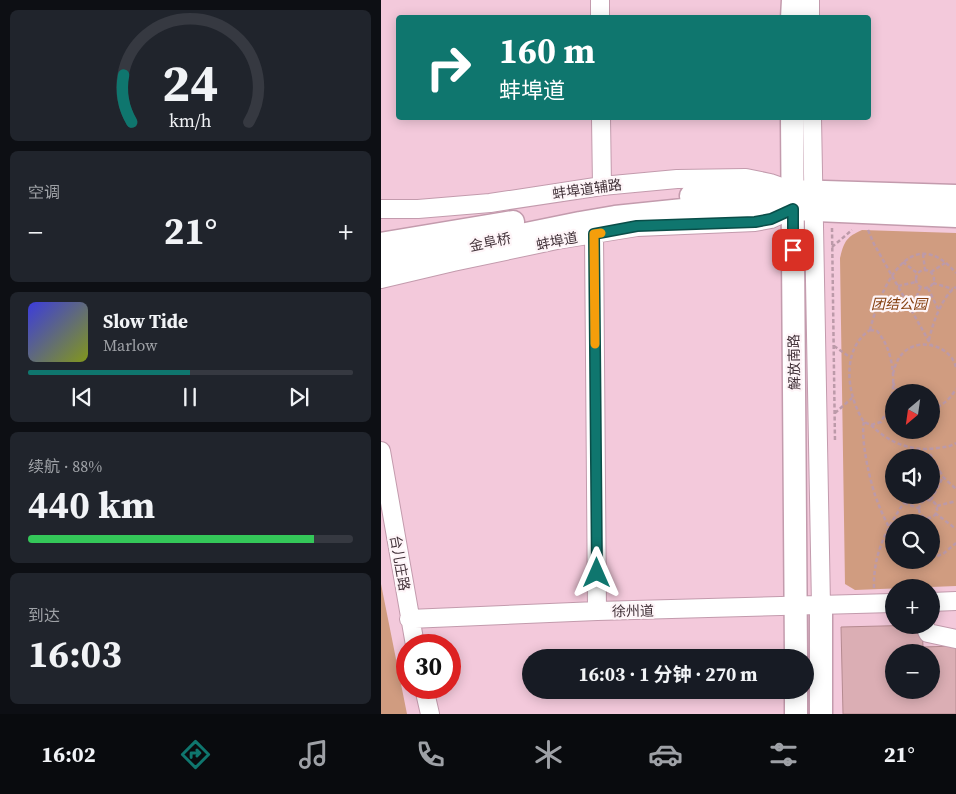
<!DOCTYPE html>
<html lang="zh">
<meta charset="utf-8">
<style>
:root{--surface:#171b24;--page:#20242c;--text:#f1f3f6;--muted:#9ea1a6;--line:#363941;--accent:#0f766e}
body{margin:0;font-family:"Source Serif 4","Noto Sans SC",serif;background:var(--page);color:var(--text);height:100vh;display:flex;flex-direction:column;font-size:19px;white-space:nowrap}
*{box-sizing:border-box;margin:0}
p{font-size:16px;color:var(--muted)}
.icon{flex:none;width:28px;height:28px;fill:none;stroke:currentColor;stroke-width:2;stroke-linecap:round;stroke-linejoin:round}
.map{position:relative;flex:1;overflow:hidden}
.sheet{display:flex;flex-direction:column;gap:10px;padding:10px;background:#0d0f14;width:381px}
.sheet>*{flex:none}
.top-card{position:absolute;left:15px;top:15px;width:475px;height:105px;border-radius:5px;box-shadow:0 2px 12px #0003;background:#0f766e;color:#fff;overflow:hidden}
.needle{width:32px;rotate:209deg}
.tools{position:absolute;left:504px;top:384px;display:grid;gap:10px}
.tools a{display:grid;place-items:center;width:55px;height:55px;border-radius:50%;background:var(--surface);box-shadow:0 2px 12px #0003;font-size:25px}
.speed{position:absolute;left:15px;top:634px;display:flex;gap:10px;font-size:25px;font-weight:700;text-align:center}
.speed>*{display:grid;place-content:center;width:65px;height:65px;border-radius:50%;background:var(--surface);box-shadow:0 2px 12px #0003;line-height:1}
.speed .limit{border:8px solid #d22;background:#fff;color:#111}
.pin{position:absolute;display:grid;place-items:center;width:42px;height:42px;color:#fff;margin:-21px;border-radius:10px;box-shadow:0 2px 8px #0006}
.me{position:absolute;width:55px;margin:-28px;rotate:0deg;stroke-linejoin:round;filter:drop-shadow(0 0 4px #0008)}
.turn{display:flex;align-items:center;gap:18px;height:105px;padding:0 20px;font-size:22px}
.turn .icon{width:65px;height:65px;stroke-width:2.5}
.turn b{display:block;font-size:35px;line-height:42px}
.big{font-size:38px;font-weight:700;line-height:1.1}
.sheet .tile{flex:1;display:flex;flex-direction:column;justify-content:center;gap:8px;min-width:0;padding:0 18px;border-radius:8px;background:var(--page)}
.sheet .dial{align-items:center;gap:0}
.dial svg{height:130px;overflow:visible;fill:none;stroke:var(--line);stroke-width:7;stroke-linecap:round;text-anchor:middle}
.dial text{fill:var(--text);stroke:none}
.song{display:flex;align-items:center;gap:15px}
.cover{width:60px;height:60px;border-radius:8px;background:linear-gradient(135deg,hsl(240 70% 55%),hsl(70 70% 35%))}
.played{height:5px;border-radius:2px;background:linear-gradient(90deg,var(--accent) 50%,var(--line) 50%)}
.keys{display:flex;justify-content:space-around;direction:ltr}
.heat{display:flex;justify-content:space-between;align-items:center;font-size:28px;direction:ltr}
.charge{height:8px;border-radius:4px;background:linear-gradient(90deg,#34c759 88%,var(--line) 0)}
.trip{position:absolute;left:141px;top:649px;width:292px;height:50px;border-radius:25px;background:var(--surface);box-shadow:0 2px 12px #0003;font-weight:700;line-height:50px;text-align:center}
.tabs{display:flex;height:80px;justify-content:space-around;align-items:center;background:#090b0e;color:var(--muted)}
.tabs .icon{width:35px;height:35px}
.tabs .active{color:var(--accent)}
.tabs b{font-size:22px;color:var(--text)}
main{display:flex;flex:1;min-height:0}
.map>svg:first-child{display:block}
</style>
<main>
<section class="sheet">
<div class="tile dial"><svg viewBox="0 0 100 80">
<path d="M14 69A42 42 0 1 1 86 69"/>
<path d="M14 69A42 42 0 0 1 9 40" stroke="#0f766e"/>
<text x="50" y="56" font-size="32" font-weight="700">24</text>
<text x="50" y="72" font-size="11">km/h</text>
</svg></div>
<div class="tile"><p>空调</p>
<div class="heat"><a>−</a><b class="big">21°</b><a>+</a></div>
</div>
<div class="tile">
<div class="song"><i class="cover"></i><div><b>Slow Tide</b><p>Marlow</p></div></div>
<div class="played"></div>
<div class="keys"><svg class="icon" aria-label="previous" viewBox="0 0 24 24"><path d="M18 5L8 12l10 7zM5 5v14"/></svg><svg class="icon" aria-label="pause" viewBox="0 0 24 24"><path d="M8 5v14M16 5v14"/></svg><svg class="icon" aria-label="next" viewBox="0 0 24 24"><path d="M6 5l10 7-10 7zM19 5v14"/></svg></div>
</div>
<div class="tile"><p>续航 · 88%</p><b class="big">440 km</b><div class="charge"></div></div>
<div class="tile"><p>到达</p><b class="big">16:03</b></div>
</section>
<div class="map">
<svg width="575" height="714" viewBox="0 0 575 714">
<rect width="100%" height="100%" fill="#f3c9db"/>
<path fill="#d09c80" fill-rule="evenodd" d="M481 230 575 233V586L474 590 464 584 459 258C463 242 465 237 481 230ZM512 392H550V430H512ZM512 458H550V495H512ZM512 522H550V560H512Z
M0 584 26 714H0Z"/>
<path fill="#dbaeb4" stroke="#b58a90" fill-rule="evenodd" d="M541 625 542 647 575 646V714H462L460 627ZM512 652H550V690H512Z"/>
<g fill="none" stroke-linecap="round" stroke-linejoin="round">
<g stroke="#c39bad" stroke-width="20">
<path id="minor" d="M219 0V18
M429 0V18
M220 118 221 186
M431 118 440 606
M0 209H37L109 203 221 186 296 179 365 178 389 183 403 188
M213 234 216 611
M0 279 72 262 176 240 256 227 374 222 390 219 405 212
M0 451 34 645
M550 602 575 601
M28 619 216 611 512 603
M543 625 547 633 575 639
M43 688 49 714"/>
</g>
<g stroke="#c39bad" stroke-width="25">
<path id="major" d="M411 18 412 0
M411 118 415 658
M310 196 411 191 575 196
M0 244 132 222
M0 264 199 223 234 217 302 210 412 209 575 216
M415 714V690
M440 714V606"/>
</g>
<path stroke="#bc9aa9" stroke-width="2.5" stroke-dasharray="4 2.5" stroke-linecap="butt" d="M451 228 454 442
M487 230 493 244 550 345
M451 247 471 230
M542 254 544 270
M522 262 536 273
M535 279a9 9 0 1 1 18 0a9 9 0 1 1-18 0Z
M550 272 564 263
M552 283 572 289
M517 286 535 282
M547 288 558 311
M531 309 539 288
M489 330 496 331C513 350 516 385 508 408 506 413 502 417 500 422L490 425 483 422C466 396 459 350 489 330Z
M489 330C499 289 529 220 575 273
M548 340C551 325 561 296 575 287
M453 346 470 358
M512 374C514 366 516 359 522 353 538 337 569 345 575 367
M512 382 516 392
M550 409C562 406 569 399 575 389
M454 413 471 398
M483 422C479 439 490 487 497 503 501 514 507 525 512 535
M490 425C508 443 531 452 556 448 563 447 569 447 575 443
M549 454 562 477 575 489
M542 495 544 500
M550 500 562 477
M538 509a9 9 0 1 1 18 0a9 9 0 1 1-18 0Z
M523 503 537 508
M556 506 575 501
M554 513 575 529
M531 522 541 516
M550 558 562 554 575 543
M493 588C492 550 508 525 528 495"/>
<use href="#minor" stroke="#fff" stroke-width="18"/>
<use href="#major" stroke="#fff" stroke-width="22"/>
</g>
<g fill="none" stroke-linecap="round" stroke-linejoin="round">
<g stroke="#0a4d48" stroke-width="12">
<path id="route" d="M216 573 213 234 256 226 374 222 390 219 412 209V250"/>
</g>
<use href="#route" stroke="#0f766e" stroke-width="9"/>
<path stroke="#f59e0b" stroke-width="9" d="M214 344 213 234 220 233"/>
</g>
<g text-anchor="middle" stroke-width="4.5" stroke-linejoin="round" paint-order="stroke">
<g font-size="14" fill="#413138" stroke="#fef5f8">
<text transform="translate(206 189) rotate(-8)" y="5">蚌埠道辅路</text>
<text transform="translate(176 241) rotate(-11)" y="5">蚌埠道</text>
<text transform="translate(109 242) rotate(-12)" y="5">金阜桥</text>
<text transform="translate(413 362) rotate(-91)" y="5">解放南路</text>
<text transform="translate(19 563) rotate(80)" y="5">台儿庄路</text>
<text transform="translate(252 611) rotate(-1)" y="5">徐州道</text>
</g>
<g font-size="14" font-style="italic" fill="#854111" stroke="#fef5f8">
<text x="518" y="309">团结公园</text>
</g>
</g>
</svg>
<div class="tools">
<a><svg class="needle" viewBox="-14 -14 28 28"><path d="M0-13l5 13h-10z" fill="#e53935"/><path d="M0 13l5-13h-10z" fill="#9ea1a6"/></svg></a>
<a><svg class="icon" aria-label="sound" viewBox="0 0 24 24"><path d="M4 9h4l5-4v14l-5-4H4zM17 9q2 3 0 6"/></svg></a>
<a><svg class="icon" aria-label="search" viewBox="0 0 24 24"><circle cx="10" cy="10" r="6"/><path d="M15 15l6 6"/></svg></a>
<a>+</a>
<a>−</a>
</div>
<div class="speed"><div class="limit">30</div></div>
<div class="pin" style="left:412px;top:250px;background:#d93025"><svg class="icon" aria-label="arrive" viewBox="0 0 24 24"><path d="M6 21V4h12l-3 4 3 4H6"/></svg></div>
<svg class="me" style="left:216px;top:573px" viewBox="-20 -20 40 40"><path d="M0-17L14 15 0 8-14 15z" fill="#0f766e" stroke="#fff" stroke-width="4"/></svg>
<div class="trip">16:03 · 1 分钟 · 270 m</div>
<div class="top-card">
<div class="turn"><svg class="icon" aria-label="right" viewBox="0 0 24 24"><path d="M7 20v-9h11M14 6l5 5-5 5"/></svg><div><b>160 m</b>蚌埠道</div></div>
</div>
</div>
</main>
<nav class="tabs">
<b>16:02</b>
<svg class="icon active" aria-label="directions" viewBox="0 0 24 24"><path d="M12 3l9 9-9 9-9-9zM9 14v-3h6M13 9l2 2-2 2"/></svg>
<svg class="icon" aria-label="music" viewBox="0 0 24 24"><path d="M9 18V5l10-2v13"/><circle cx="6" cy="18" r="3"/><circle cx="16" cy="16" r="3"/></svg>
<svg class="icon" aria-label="phone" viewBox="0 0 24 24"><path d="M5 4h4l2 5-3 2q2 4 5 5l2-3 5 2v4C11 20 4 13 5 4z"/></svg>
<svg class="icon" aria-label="climate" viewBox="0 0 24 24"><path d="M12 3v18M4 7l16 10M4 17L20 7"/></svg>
<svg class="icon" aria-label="car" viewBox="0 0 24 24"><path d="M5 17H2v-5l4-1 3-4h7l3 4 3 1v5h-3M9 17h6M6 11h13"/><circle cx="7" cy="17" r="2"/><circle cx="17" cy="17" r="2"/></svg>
<svg class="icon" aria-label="filters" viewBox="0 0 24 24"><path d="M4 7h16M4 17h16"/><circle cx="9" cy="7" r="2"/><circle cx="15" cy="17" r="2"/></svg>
<b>21°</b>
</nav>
